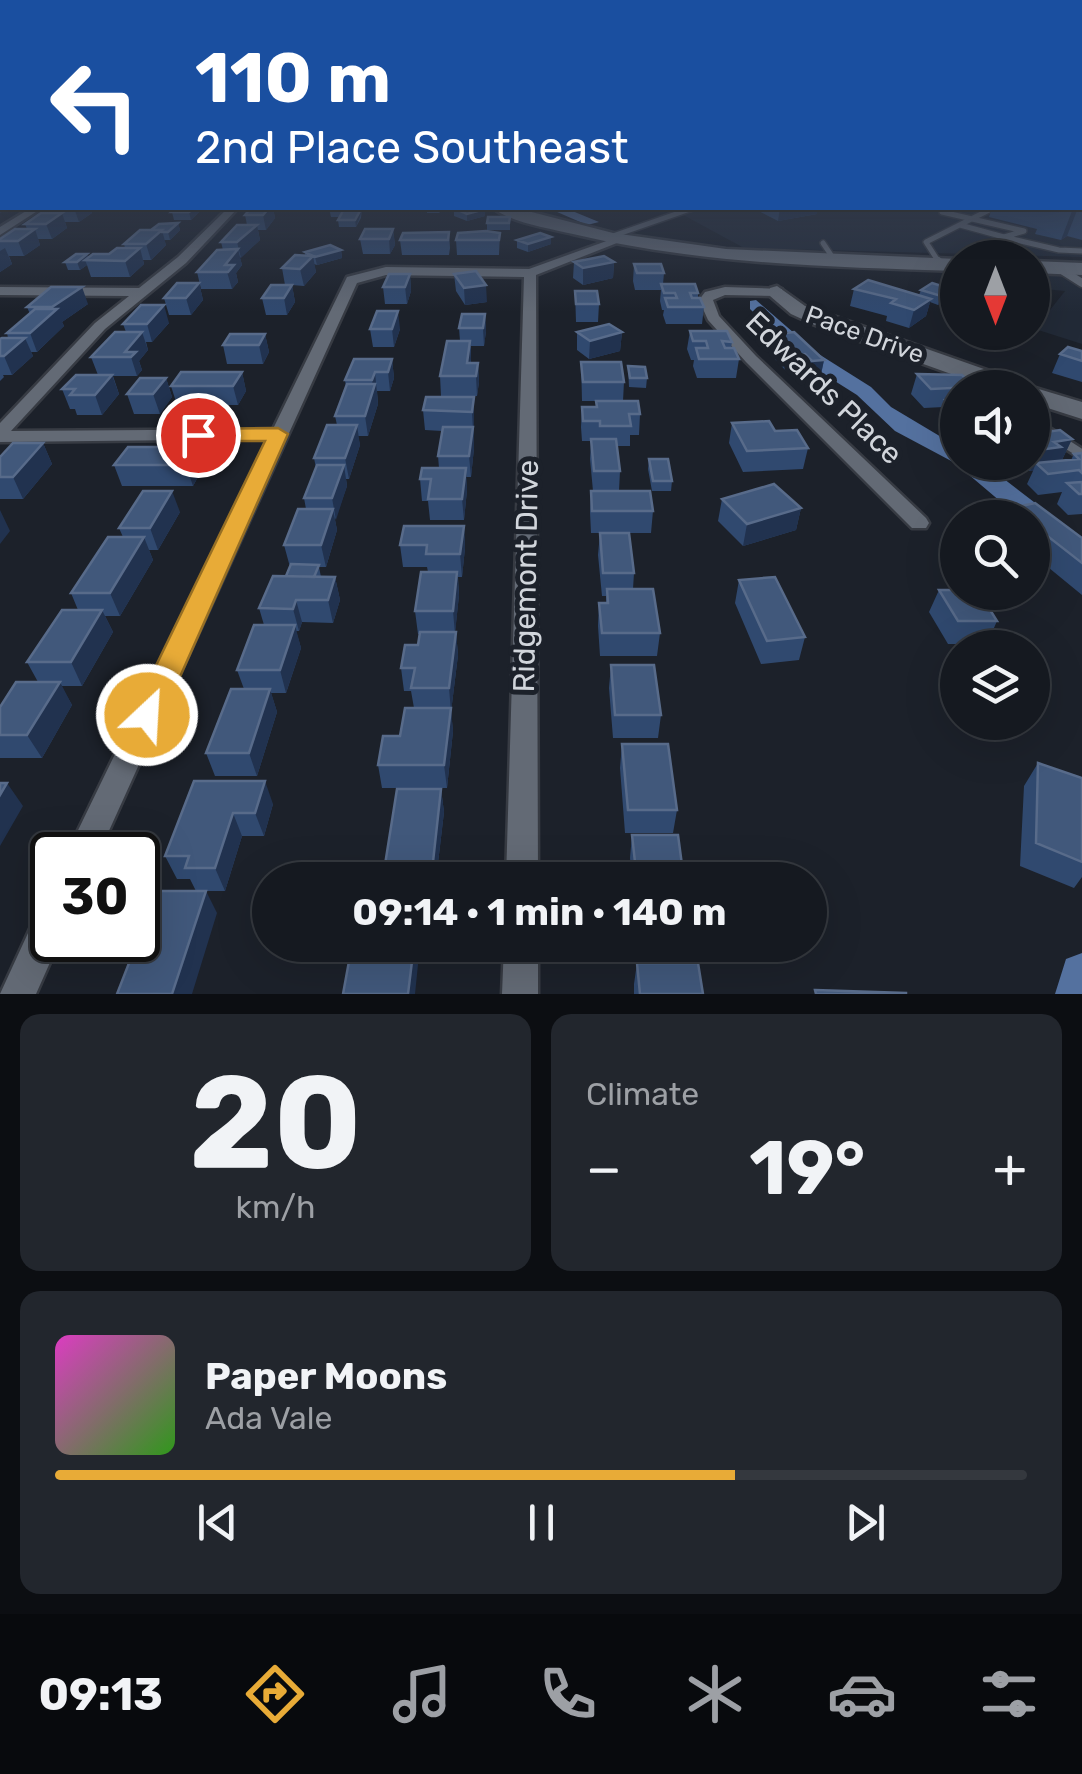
<!DOCTYPE html>
<meta charset="utf-8">
<style>
:root{--surface:#151920;--page:#22262d;--text:#f1f3f6;--muted:#9da0a5;--line:#34383e;--accent:#e8ab37}
body{margin:0;font-family:Rubik,sans-serif;background:var(--page);color:var(--text);height:100vh;display:flex;flex-direction:column;font-size:38px;white-space:nowrap}
*{box-sizing:border-box;margin:0}
p{font-size:32px;color:var(--muted)}
.icon{flex:none;width:55px;height:55px;fill:none;stroke:currentColor;stroke-width:2;stroke-linecap:round;stroke-linejoin:round}
.map{position:relative;height:994px;overflow:hidden}
.details{display:flex;flex-direction:column;gap:20px;padding:20px;background:#0c0e12;flex:1}
.details>*{flex:none}
.hud{position:absolute;left:0px;top:0px;width:1082px;height:210px;box-shadow:0 10px 40px #0002,0 0 0 2px var(--line);background:#1a4fa0;color:#fff;overflow:hidden}
.needle{width:65px;rotate:180deg}
.fabs{position:absolute;left:940px;top:240px;display:grid;gap:20px}
.fabs a{display:grid;place-items:center;width:110px;height:110px;border-radius:50%;background:var(--surface);box-shadow:0 10px 40px #0002,0 0 0 2px var(--line);font-size:50px}
.speed{position:absolute;left:30px;top:832px;display:flex;gap:20px;font-size:50px;font-weight:700;text-align:center}
.speed>*{display:grid;place-content:center;width:130px;height:130px;border-radius:50%;background:var(--surface);box-shadow:0 10px 40px #0002,0 0 0 2px var(--line);line-height:1}
.speed .limit{border:5px solid #111;border-radius:15px;background:#fff;color:#111}
.pin{position:absolute;display:grid;place-items:center;width:85px;height:85px;color:#fff;margin:-42px;border:5px solid #fff;border-radius:50%;box-shadow:0 2px 10px #0007}
.me{position:absolute;width:110px;margin:-55px;rotate:25deg;stroke-linejoin:round;filter:drop-shadow(0 0 8px #0008)}
.turn{display:flex;align-items:center;gap:35px;height:210px;padding:0 30px;font-size:45px}
.turn .icon{width:130px;height:130px;stroke-width:2.5}
.turn b{display:block;font-size:70px;line-height:85px}
.big{font-size:75px;font-weight:700;line-height:1.1}
.details .card{flex:1;display:flex;flex-direction:column;justify-content:center;gap:15px;min-width:0;padding:0 35px;border-radius:20px;background:var(--page)}
.details .dial{align-items:center;gap:0}
.dial b{font-size:130px;line-height:1}
.song{display:flex;align-items:center;gap:30px}
.cover{width:120px;height:120px;border-radius:15px;background:linear-gradient(135deg,hsl(310 70% 55%),hsl(110 70% 35%))}
.played{height:10px;border-radius:5px;background:linear-gradient(90deg,var(--accent) 70%,var(--line) 70%)}
.keys{display:flex;justify-content:space-around;direction:ltr}
.heat{display:flex;justify-content:space-between;align-items:center;font-size:55px;direction:ltr}
.details .tiles{flex:1;display:grid;gap:20px;grid-template-columns:1fr 1fr}
.card:last-child{grid-column:span 2}
.trip{position:absolute;left:252px;top:862px;width:575px;height:100px;border-radius:50px;background:var(--surface);box-shadow:0 10px 40px #0002,0 0 0 2px var(--line);font-weight:700;line-height:100px;text-align:center}
.menu{display:flex;height:160px;justify-content:space-around;align-items:center;background:#080a0d;color:var(--muted)}
.menu .icon{width:70px;height:70px}
.menu .selected{color:var(--accent)}
.menu b{font-size:45px;color:var(--text)}
.map>svg:first-child{display:block}
</style>
<div class="map">
<svg width="1082" height="994" viewBox="0 0 1082 994">
<rect width="100%" height="100%" fill="#1c212a"/>
<path fill="#222a37" d="M1080 175 1082 257 744 248 674 210 1080 208Z
M1032 275 1082 277V344L1035 329 1065 291 1033 288Z"/>
<g fill="none" stroke-linecap="round" stroke-linejoin="round">
<path fill="#54719f" fill-rule="evenodd" d="M548 208H565L599 222 587 225Z
M756 300 817 353 871 387 891 407 958 447V462H982L1082 539V562L1072 559 1032 527V518H1020L955 463 895 431 857 395 803 361 750 309V301Z
M1082 953V994H1055L1066 959Z"/>
<g stroke="#373b43" stroke-width="8">
<path id="lane-far2" d="M942 212 1024 231 1004 237 1059 250 1082 251
M960 225 1004 237
M607 238 693 208
M823 243 835 261
M940 264 926 242 993 208"/>
</g>
<g stroke="#373b43" stroke-width="11">
<path id="lane-far1" d="M938 261 941 265
M1060 269 1082 283"/>
</g>
<g stroke="#373b43" stroke-width="14">
<path id="lane" d="M1032 422 1082 454"/>
</g>
<g stroke="#373b43" stroke-width="5">
<path id="street" d="M31 208H42L0 235V227Z
M228 208H238L186 263 105 329 11 431 273 429 347 277 386 267 529 269 612 239 622 241 536 275 538 880H506L524 277 386 275 357 283 98 855H66L268 439 0 442V423L95 323 129 296 0 295V287L139 288 178 257Z
M725 287 782 289V295L777 296 725 295 713 300 719 316 756 356 926 518 929 523 926 528H912L746 362 708 320 699 300 705 292Z
M52 902V940H60L36 994H0L40 907Z
M504 945H538V994H502Z"/>
</g>
<g stroke="#373b43" stroke-width="5">
<path id="secondary" d="M493 208H516L613 233 726 249 958 259V271C828 267 700 264 573 234 549 228 512 223 493 208Z
M1032 261 1082 263V275L1032 273Z
M777 286 805 306 1024 383 1027 388H990L815 325 791 314 770 296V288Z
M1032 387 1082 402V419L1032 403V388H1028Z"/>
</g>
<use href="#lane-far2" stroke="#636a75" stroke-width="5"/>
<use href="#lane-far1" stroke="#636a75" stroke-width="8"/>
<use href="#lane" stroke="#636a75" stroke-width="9"/>
<use href="#street" fill="#636a75" fill-rule="evenodd"/>
<use href="#secondary" fill="#636a75" fill-rule="evenodd"/>
</g>
<path fill="#30496f" d="M1082 178V240L1067 236 1061 240 1035 234 1037 229 989 217 992 208H1080Z
M43 208H90L92 213 79 222H65L67 228 52 239H38L40 245 24 256H9L12 264 0 272V239L27 229 25 224 45 213Z
M251 208H273L275 218 266 230H258L260 240 240 258 242 265 236 273 238 282 232 289H201L197 272 223 250 221 242 247 225 245 215Z
M329 208H362L361 218 356 227H339L338 220 340 217H331Z
M427 208H444L439 213H427Z
M454 208 485 216 467 221 454 216Z
M753 208H867L817 212V214L778 221Z
M200 211 191 220H174L172 212Z
M510 217V230H487V223Z
M178 223 180 230 170 240H164L166 245 151 260H143L144 264 130 277H91L87 265 80 270H68L65 262 87 254 88 258 109 254 125 248 124 244 151 230Z
M393 229 395 245 390 254H363L360 239Z
M449 232 450 248 449 255H402L400 240Z
M500 233 499 255H457L456 240Z
M551 237V244L528 252 517 248V240Z
M341 250 342 258 317 265 314 264 316 272 304 286 292 285 295 302 287 315H266L262 298 285 285 282 268 305 256V252Z
M574 262H614L613 278 583 285 573 278Z
M634 264 664 273 663 284 698 293V298L704 307 702 324H666L663 315 664 310H662L660 301 661 290H635L633 281Z
M410 274 411 291 407 304H385L383 287Z
M454 274 487 302 465 305 456 291Z
M199 283 203 300 191 315H169L164 298Z
M854 289 919 295 921 290 949 297 938 305 930 302 926 316 909 328 886 321 887 316 850 306Z
M575 291 599 304 598 322H576Z
M88 304 62 322 64 326 37 352H31L33 356 12 375H3L4 377 0 381V339L8 338 7 333 30 314 27 307Z
M485 314 486 331 484 346H471V363H478L479 382 477 396H441L440 376 460 341 459 328Z
M169 323 152 342H146L148 350 139 361 142 370 137 376H113L119 394 102 415H77L75 409H70L62 389 98 375 91 357 126 332 123 324Z
M370 329H400L394 347H373Z
M690 331 732 342 731 348 739 359 736 378H697L693 366 694 360H691L687 349Z
M577 332H622L620 351 589 359 577 350Z
M265 334 269 352 263 364H227L223 345Z
M772 335 824 360 820 379 808 380 801 373 789 374 769 353Z
M1082 351V382L1052 373 1060 354Z
M392 359 394 378 390 391H377L378 404 368 436H358L360 445 349 479H346L347 486 335 520 337 530 326 567H319L321 577H335L340 600 333 623 302 622 299 631H296L301 648 286 693H271L277 712 257 776H215L206 753 244 689 237 670 264 625 259 608 286 576 290 567 284 545 306 509 304 498 316 468 314 458 337 425 335 416 346 387 345 380Z
M581 362 624 382 623 401 640 414 639 435H630V446H617L620 471 619 491 653 511 651 533H629L634 573 633 589 660 633 657 656H600L598 626 599 603H606V596H602L598 555 600 533H591L590 512 591 491H593L590 459 591 441H582L581 427 582 407H596V401H582Z
M628 366 647 378 646 388 629 387Z
M242 372 246 391 238 405H177L171 386Z
M917 374 974 387 958 388V432H954L940 420 944 407 924 408 911 394Z
M166 378 172 397 160 414H134L127 394Z
M474 397V448L471 477H466L467 490 464 520H430L428 501H422L420 479 439 468 438 456 442 431 425 430 423 410Z
M1032 414 1046 424 1042 433 1072 439 1062 460H1071L1074 454 1082 453V514L1068 515 1057 504 1062 492 1038 495 1027 484 1033 471H1030L1024 467 1006 469 997 462H1032Z
M732 423 775 431 808 448 803 469 743 472 729 443Z
M43 443 52 464 23 499H0V457Z
M197 447 203 468 193 486H122L114 465Z
M649 459 672 481 671 491H652L648 469Z
M722 499 801 508 796 530 743 546 718 521Z
M1012 508 1082 538V595L1032 554V518H1008Z
M180 512 158 550H149L153 560 120 616H105L113 632 82 686H61L72 705 42 758H0V707L38 682 27 662 78 610 71 593 123 537 119 528Z
M464 526 465 548 462 577H458L459 595 455 632H456L458 655 451 712 453 731 447 788H382L378 765 400 736 414 708 411 691H404L401 668 418 645 420 634H418L415 611 428 572 427 567H403L400 545Z
M739 580 805 637 799 660 761 664 735 603Z
M939 590 997 621 987 644H948L929 612Z
M611 665 661 715 658 738H613L609 688Z
M622 744 677 810 673 833H625L620 768Z
M1038 763 1082 778V877L1074 888 1020 866 1024 786Z
M194 781 273 804 264 836H242L225 891H196L190 879H177L165 856Z
M441 789 444 812 436 880H386L384 871Z
M632 835 684 880H632L630 858Z
M637 963 703 994H634V984Z"/>
<path fill="#21324f" d="M2 194V208H9L0 213V196Z
M74 208H90L92 213 79 222Z
M194 208H199L200 211 191 220 189 212Z
M269 208H273L275 218 266 230 263 215Z
M358 208H362V211L356 227 355 220 358 213Z
M780 208H867L817 212V214L778 221Z
M1078 208 1067 236 1061 240 1072 211Z
M485 209V216L467 221V214Z
M62 213 67 228 52 239 46 224Z
M178 223 180 230 170 240 168 232Z
M257 225 260 240 241 258 237 242Z
M35 229 40 245 24 256 18 241Z
M393 229 395 245 390 254 389 239Z
M162 230 166 245 151 260 146 244Z
M551 237V244L528 252V244Z
M5 248 12 264 0 272V251Z
M140 248 144 264 130 277 125 261Z
M238 249 242 265 236 273 238 282 232 289 225 265Z
M341 250 342 258 317 265 315 257Z
M87 254 89 260H85L87 265 80 270 77 262Z
M313 256 316 272 304 286 300 269Z
M614 262 613 278 583 285V268Z
M410 274 411 291 407 304 405 287Z
M199 283 203 300 191 315 186 298Z
M292 285 295 302 287 315 284 298Z
M486 285 487 302 465 305 464 288Z
M82 287 88 304 62 322 64 326 37 352 30 333 54 311 52 307Z
M951 289 949 297 938 305 941 296Z
M931 299 926 316 909 328 914 310Z
M164 305 169 323 152 342 147 324Z
M398 311 400 329 394 347 392 329Z
M485 314 486 331 484 346 483 328Z
M142 332 148 350 139 361 142 370 137 376 131 357 125 352Z
M622 332 620 351 589 359 590 341Z
M265 334 269 352 263 364 259 345Z
M25 338 33 356 12 375 4 356Z
M470 341 471 359 469 376 467 363Z
M805 354 801 373 789 374 793 356Z
M392 359 394 378 390 391 388 372Z
M824 360 820 379 808 380 812 361Z
M478 363 479 382 477 396 476 376Z
M242 372 246 391 238 405 233 386Z
M375 372 378 404 368 436 365 416 373 390 372 380Z
M112 375 119 394 102 415 95 395Z
M166 378 172 397 160 414 153 394Z
M474 397V448L471 477 469 456 473 430 472 412Z
M357 425 360 445 349 479 345 458Z
M1072 439 1062 460 1036 463 1033 471H1030L1039 450 1054 442Z
M43 443 52 464 23 499 13 477Z
M197 447 203 468 193 486 186 465Z
M1009 462H1026L1024 467 1006 469Z
M344 465 347 486 336 520 332 498Z
M466 468 467 490 464 520 462 499Z
M172 491 180 512 158 550 150 528Z
M801 508 796 530 743 546 747 524Z
M333 509 337 530 326 567 321 545Z
M0 510 10 531 0 544Z
M464 526 465 548 462 577 460 554Z
M144 537 153 560 120 616 110 593Z
M457 572 459 595 455 634 453 611Z
M335 577 340 600 333 623 328 600Z
M296 600 302 622 299 631 293 609Z
M102 610 113 632 82 686 71 662Z
M295 625 301 648 286 693 280 670Z
M456 632 458 655 451 712 449 688Z
M60 682 72 705 42 758 27 735Z
M270 689 277 712 257 776 249 753Z
M451 708 453 731 447 788 444 765Z
M265 781 273 804 264 836 255 813Z
M7 783 23 806 0 846V795Z
M441 789 444 812 436 880H433L432 871Z
M233 813 242 836 225 891 215 868Z
M206 891 217 913 192 994H172Z
M414 945H420L415 994H408Z"/>
<path fill="#41587b" stroke="#586b8a" stroke-width="2.5" d="M1080 190H1082V208H1079Z
M178 208H194L189 212H172Z
M251 208H269L263 215H245Z
M454 208H481L485 209 467 214Z
M343 211H360L355 220H338Z
M41 213H62L46 224H25Z
M488 217H510L509 223H487Z
M178 223 168 232H162V230H151L159 224Z
M237 225H257L237 242H221Z
M15 229H35L18 241H0V239Z
M365 229H393L389 239H360Z
M140 230H162L146 244H124Z
M486 231 500 233 499 240H456L458 233Z
M449 232 448 240H400L403 233Z
M540 233 551 237 528 244 517 240Z
M330 245 341 250 315 257 305 252Z
M117 248H140L125 261 85 260 93 254H109Z
M238 249 225 265H234L228 272H197L217 250Z
M76 254H87L77 262H65Z
M295 255 313 256 300 269 282 268Z
M604 256 614 262 583 268 574 262Z
M634 264H661L664 273H637Z
M476 271 486 285 464 288 454 274Z
M389 274H410L405 287H383Z
M868 280 931 299 914 310 891 303 896 299 854 289Z
M177 283H199L186 298H164Z
M932 283 951 289 941 296 921 290Z
M661 284H695L698 293H690L692 298H700L704 307H668L665 298H677L675 293H664Z
M271 285H292L284 298H262Z
M51 287H82L52 307H27Z
M575 291H597L599 304H576Z
M141 305H164L147 324H123Z
M35 309H57L30 333H7Z
M377 311H398L392 329H370Z
M462 314H485L483 328H459Z
M609 324 622 332 590 341 577 332Z
M690 331H727L732 342 722 341 725 348H734L739 359H699L696 348H708L706 341H693Z
M115 332H142L125 352H136L131 357H91Z
M794 332 824 360 812 361 805 354 793 356 772 335Z
M230 334H265L259 345H223Z
M2 338H25L4 356H0V339Z
M447 341H470L467 363H478L476 376H440Z
M1068 347 1082 351V361L1060 354Z
M354 359H392L388 372H375L372 380H345Z
M581 362H621L624 382H583Z
M628 366 645 367 647 378H630Z
M181 372H242L233 386H171Z
M917 374 962 375 974 387 931 389Z
M76 375H112L95 395H70L75 389H62Z
M140 378H166L153 394H127Z
M347 384H375L365 416H335Z
M426 397H474L472 412 423 410Z
M958 399V409L946 400Z
M596 401H638L640 414H629L631 426H600V421H583L582 407H597Z
M1032 414 1046 424 1032 425Z
M769 421 775 431 797 430 808 448 747 451 732 423Z
M327 425H357L345 458H314Z
M443 427H473L469 456H438Z
M1060 430 1072 439 1054 442 1061 447 1039 450 1032 446V434Z
M591 439H616L620 471H594Z
M13 443H43L13 477H0V457Z
M128 447H197L186 465H114Z
M1082 453V473L1079 470 1048 474 1036 463 1079 459 1074 454Z
M649 459H668L672 481H653Z
M317 465H344L332 498H304Z
M422 468H466L462 499H428L431 479H420Z
M1082 482V494H1079L1067 483Z
M774 484 801 508 747 524 722 499Z
M143 491H172L150 528H119Z
M591 491H650L653 511H592Z
M1035 503 1082 538V563L1032 524V518H1024L1012 508Z
M298 509H333L321 545H284Z
M404 526H464L460 554H426L427 545H400Z
M600 533H629L634 573H603Z
M108 537H144L110 593H71Z
M291 564 319 565 314 577 286 576Z
M421 572H457L453 611H415Z
M273 576 335 577 328 600H296L293 609 259 608Z
M775 577 805 637 767 641 739 580Z
M607 589H653L660 633H602L599 603H608Z
M939 590H958V592H979L997 621H958Z
M62 610H102L71 662H27Z
M254 625H295L280 670H237Z
M420 632H456L449 688H411L415 668H401L405 645H418Z
M611 665H654L661 715H615Z
M16 682H60L27 735H0V707Z
M231 689H270L249 753H206Z
M405 708H451L444 765H378L383 736H400Z
M622 744H668L677 810H628Z
M1038 763 1082 778V862L1036 843Z
M194 781H265L255 813H233L215 868H185L189 856H165Z
M0 783H7L0 795Z
M397 789H441L432 871H384Z
M632 835H678L684 880H637Z
M157 891H206L172 994H117Z
M352 945H414L408 994H343Z
M637 963H698L703 994H640Z
M815 990 906 993V994H816Z"/>
<linearGradient id="sky" x2="0" y2="1"><stop stop-color="#0f1217"/><stop offset="0.55" stop-color="#3a4355"/><stop offset="1" stop-color="#3a4355" stop-opacity="0"/></linearGradient>
<rect width="1082" height="312" fill="url(#sky)"/>
<path fill="#e8ab37" stroke="#976f24" stroke-width="2.5" d="M278 428 288 434 163 715 158 724 147 728 136 724 132 715 265 441H198L188 435 198 429Z"/>
<g text-anchor="middle" stroke-width="10" stroke-linejoin="round" paint-order="stroke">
<g font-size="25" fill="#d1d5db" stroke="#1c212a">
<text transform="translate(865 334) rotate(20)" y="9">Pace Drive</text>
</g>
<g font-size="30" fill="#d1d5db" stroke="#1c212a">
<text transform="translate(824 388) rotate(44)" y="10">Edwards Place</text>
<text transform="translate(526 576) rotate(-89)" y="10">Ridgemont Drive</text>
</g>
</g>
</svg>
<div class="fabs">
<a><svg class="needle" viewBox="-14 -14 28 28"><path d="M0-13l5 13h-10z" fill="#e53935"/><path d="M0 13l5-13h-10z" fill="#9da0a5"/></svg></a>
<a><svg class="icon" aria-label="sound" viewBox="0 0 24 24"><path d="M4 9h4l5-4v14l-5-4H4zM17 9q2 3 0 6"/></svg></a>
<a><svg class="icon" aria-label="search" viewBox="0 0 24 24"><circle cx="10" cy="10" r="6"/><path d="M15 15l6 6"/></svg></a>
<a><svg class="icon" aria-label="layers" viewBox="0 0 24 24"><path d="M12 4l9 5-9 5-9-5zM3 14l9 5 9-5"/></svg></a>
</div>
<div class="speed"><div class="limit">30</div></div>
<div class="pin" style="left:198px;top:435px;background:#d93025"><svg class="icon" aria-label="arrive" viewBox="0 0 24 24"><path d="M6 21V4h12l-3 4 3 4H6"/></svg></div>
<svg class="me" style="left:147px;top:715px" viewBox="-20 -20 40 40"><circle r="17" fill="#e8ab37" stroke="#fff" stroke-width="3"/><path d="M0-11L8 9 0 5-8 9z" fill="#fff"/></svg>
<div class="trip">09:14 · 1 min · 140 m</div>
<div class="hud">
<div class="turn"><svg class="icon" aria-label="left" viewBox="0 0 24 24"><path d="M17 20v-9H6M10 6l-5 5 5 5"/></svg><div><b>110 m</b>2nd Place Southeast</div></div>
</div>
</div>
<section class="details">
<div class="tiles">
<div class="card dial"><b>20</b><p>km/h</p></div>
<div class="card"><p>Climate</p>
<div class="heat"><a>−</a><b class="big">19°</b><a>+</a></div>
</div>
<div class="card">
<div class="song"><i class="cover"></i><div><b>Paper Moons</b><p>Ada Vale</p></div></div>
<div class="played"></div>
<div class="keys"><svg class="icon" aria-label="previous" viewBox="0 0 24 24"><path d="M18 5L8 12l10 7zM5 5v14"/></svg><svg class="icon" aria-label="pause" viewBox="0 0 24 24"><path d="M8 5v14M16 5v14"/></svg><svg class="icon" aria-label="next" viewBox="0 0 24 24"><path d="M6 5l10 7-10 7zM19 5v14"/></svg></div>
</div>
</div>
</section>
<nav class="menu">
<b>09:13</b>
<svg class="icon selected" aria-label="directions" viewBox="0 0 24 24"><path d="M12 3l9 9-9 9-9-9zM9 14v-3h6M13 9l2 2-2 2"/></svg>
<svg class="icon" aria-label="music" viewBox="0 0 24 24"><path d="M9 18V5l10-2v13"/><circle cx="6" cy="18" r="3"/><circle cx="16" cy="16" r="3"/></svg>
<svg class="icon" aria-label="phone" viewBox="0 0 24 24"><path d="M5 4h4l2 5-3 2q2 4 5 5l2-3 5 2v4C11 20 4 13 5 4z"/></svg>
<svg class="icon" aria-label="climate" viewBox="0 0 24 24"><path d="M12 3v18M4 7l16 10M4 17L20 7"/></svg>
<svg class="icon" aria-label="car" viewBox="0 0 24 24"><path d="M5 17H2v-5l4-1 3-4h7l3 4 3 1v5h-3M9 17h6M6 11h13"/><circle cx="7" cy="17" r="2"/><circle cx="17" cy="17" r="2"/></svg>
<svg class="icon" aria-label="filters" viewBox="0 0 24 24"><path d="M4 7h16M4 17h16"/><circle cx="9" cy="7" r="2"/><circle cx="15" cy="17" r="2"/></svg>
</nav>
